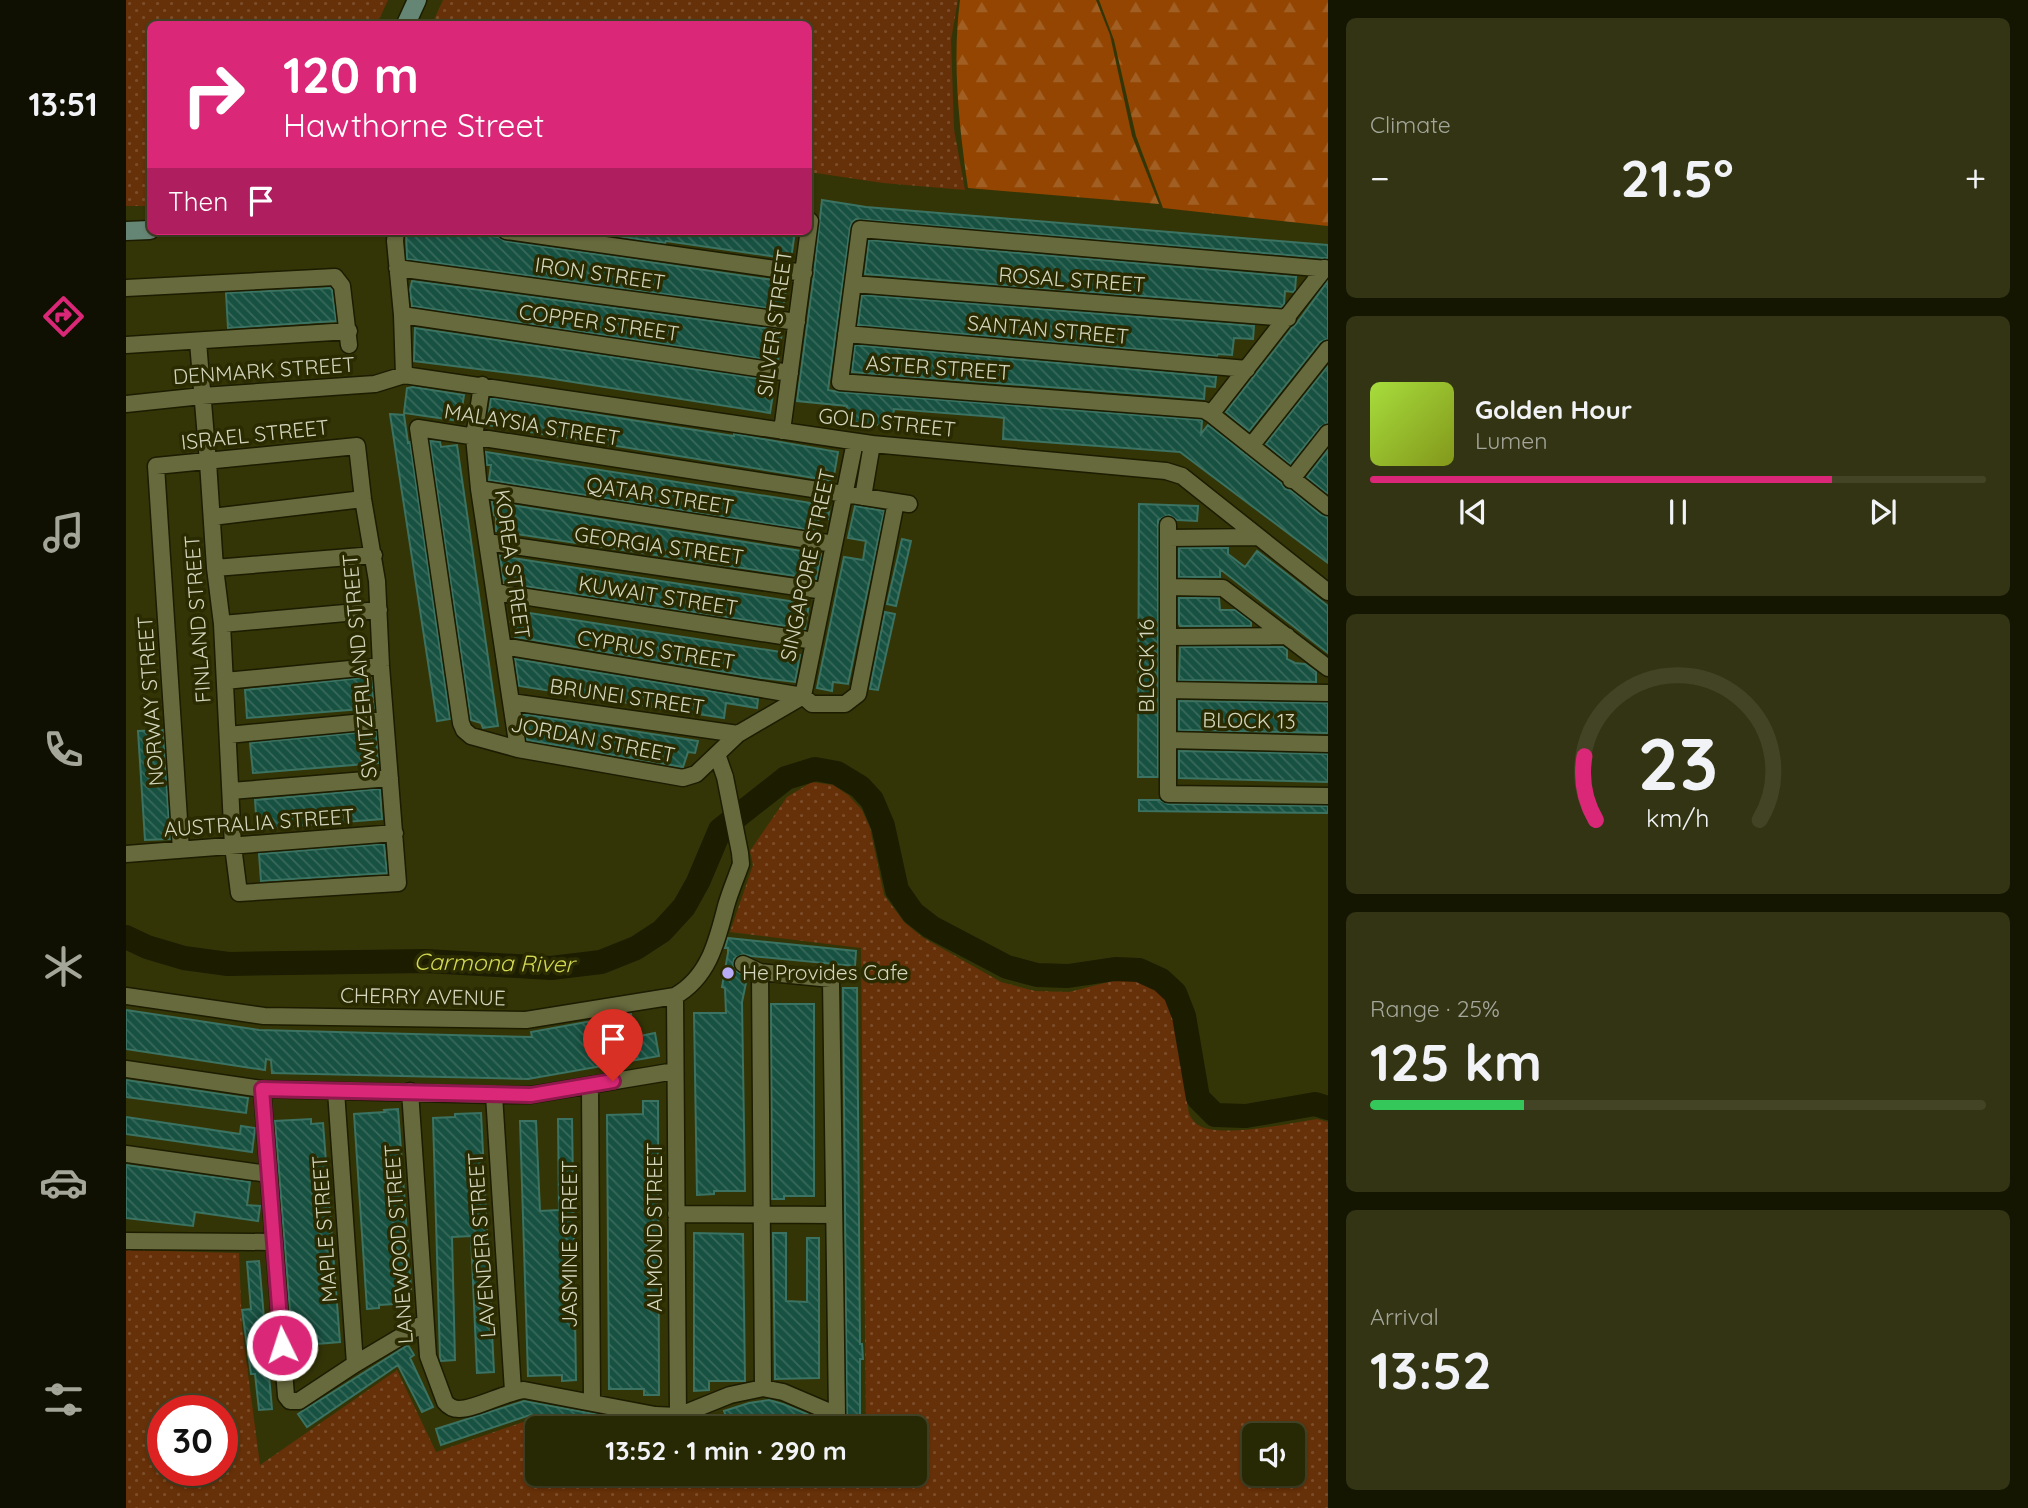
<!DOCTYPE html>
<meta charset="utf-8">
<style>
:root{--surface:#272804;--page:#333413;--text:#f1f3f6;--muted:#a4a69a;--line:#434426;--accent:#db2777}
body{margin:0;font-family:Quicksand,sans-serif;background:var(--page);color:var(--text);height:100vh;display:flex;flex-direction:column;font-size:26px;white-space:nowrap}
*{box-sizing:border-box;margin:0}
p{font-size:23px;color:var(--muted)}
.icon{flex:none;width:38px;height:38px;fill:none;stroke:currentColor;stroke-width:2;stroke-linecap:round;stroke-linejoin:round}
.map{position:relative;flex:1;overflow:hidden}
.drawer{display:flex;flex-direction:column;gap:18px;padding:18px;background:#151602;width:700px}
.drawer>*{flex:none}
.guide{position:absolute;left:21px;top:21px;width:665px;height:214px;border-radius:10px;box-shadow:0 2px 5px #0004,0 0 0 2px var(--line);background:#db2777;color:#fff;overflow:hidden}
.buttons{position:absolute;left:1116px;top:1423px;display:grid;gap:14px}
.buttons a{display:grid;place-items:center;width:63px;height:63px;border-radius:10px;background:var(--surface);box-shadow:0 2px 5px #0004,0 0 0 2px var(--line);font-size:35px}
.speed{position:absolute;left:21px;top:1395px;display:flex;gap:14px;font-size:35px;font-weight:700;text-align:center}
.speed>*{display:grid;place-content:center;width:91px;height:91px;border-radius:50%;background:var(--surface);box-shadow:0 2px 5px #0004,0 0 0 2px var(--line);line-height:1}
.speed .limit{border:10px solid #d22;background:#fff;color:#111}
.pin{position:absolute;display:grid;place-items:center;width:60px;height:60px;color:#fff;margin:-72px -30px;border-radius:50% 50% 50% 0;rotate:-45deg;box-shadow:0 0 7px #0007}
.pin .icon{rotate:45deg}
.me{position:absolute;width:77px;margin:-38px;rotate:356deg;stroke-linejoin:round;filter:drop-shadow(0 0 5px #0008)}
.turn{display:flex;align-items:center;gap:24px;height:147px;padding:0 21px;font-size:32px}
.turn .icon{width:91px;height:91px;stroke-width:2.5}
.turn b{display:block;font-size:49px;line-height:60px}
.then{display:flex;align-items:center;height:66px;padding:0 21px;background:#0003;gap:14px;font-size:26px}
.big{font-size:52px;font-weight:800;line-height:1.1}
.drawer .widget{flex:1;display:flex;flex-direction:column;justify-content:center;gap:10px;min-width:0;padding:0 24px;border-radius:10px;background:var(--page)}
.drawer .dial{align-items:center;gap:0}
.dial svg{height:182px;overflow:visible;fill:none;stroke:var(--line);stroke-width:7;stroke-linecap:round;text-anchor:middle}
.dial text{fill:var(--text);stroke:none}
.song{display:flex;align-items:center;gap:21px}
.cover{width:84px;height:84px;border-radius:10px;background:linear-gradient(135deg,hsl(80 70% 55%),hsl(70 70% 35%))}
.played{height:7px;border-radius:4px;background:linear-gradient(90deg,var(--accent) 75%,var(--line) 75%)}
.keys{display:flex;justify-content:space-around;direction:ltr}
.heat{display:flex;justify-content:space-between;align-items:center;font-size:38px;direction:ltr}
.charge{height:10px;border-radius:5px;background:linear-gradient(90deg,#34c759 25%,var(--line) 0)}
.trip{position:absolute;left:399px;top:1416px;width:402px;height:70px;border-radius:10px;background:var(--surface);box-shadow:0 2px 5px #0004,0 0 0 2px var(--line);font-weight:800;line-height:70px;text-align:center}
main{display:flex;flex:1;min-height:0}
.tab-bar{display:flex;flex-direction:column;width:126px;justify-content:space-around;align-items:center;background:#101002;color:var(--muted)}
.tab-bar .icon{width:49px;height:49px}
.tab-bar .on{color:var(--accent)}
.tab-bar b{font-size:32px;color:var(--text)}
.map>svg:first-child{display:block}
</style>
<main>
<nav class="tab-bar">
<b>13:51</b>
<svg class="icon on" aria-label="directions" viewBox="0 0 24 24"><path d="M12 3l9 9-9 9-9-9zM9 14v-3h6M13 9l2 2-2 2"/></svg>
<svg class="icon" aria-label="music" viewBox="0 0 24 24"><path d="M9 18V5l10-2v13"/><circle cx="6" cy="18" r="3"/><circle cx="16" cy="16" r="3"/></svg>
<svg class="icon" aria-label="phone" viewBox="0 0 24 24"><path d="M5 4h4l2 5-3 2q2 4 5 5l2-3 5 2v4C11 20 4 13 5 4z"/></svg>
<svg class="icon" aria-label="climate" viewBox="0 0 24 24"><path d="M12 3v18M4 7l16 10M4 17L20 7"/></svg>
<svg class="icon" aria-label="car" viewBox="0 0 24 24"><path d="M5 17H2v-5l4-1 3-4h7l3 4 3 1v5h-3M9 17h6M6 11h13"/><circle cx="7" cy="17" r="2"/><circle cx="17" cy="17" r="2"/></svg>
<svg class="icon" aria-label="filters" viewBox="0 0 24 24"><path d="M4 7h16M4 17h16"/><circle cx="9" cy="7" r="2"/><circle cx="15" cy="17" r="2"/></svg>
</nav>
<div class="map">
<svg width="1202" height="1508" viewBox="0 0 1202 1508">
<defs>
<pattern id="grass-dots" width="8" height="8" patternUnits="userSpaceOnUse" patternTransform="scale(1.75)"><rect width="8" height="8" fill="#663008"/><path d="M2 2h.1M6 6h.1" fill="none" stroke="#7b4d2a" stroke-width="1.8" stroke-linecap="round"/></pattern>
<pattern id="forest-firs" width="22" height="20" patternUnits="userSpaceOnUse" patternTransform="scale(1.75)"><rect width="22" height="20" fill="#934501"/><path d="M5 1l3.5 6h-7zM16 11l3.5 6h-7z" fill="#a15f24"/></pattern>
<pattern id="building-back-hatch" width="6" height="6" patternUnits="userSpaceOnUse" patternTransform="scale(1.75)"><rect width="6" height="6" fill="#175141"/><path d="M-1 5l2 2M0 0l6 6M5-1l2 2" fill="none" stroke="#38695a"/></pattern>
</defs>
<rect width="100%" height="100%" fill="#343506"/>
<path fill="url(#grass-dots)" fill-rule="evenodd" d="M0 0H262L251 24H24V206H0Z
M317 0H832L825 40 828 129 839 190 757 183 683 172 682 24H306Z
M686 782 707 785 722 795 736 810 744 828 758 895 778 922 796 937 875 982 909 991 943 992 990 980 1009 981 1027 986 1040 998 1047 1017 1063 1114C1066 1119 1069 1124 1074 1126 1096 1138 1165 1123 1191 1119L1202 1122V1508H0V1250L113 1253 116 1328 134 1465 271 1370 310 1452 403 1420 442 1428H411V1474H789V1428H740L735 948 604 932 627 865 624 851 661 797ZM37 1410H96V1470H37ZM1167 1435V1474H1129V1435Z"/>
<path fill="url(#forest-firs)" d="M834 0H970L984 35 1006 136 1033 204 842 188C833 125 826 63 834 0Z
M973 0H1202V226L1037 208 1010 136 988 40Z"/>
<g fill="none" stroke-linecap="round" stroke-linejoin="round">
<path stroke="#1b1c00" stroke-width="24" d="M0 937 21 947 58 958 102 964 300 961 425 968 475 962 510 948 536 931 558 907 572 882 594 830 660 778 689 769 711 773 734 787 746 800 757 826 771 890 787 913 805 927 881 967 911 975 942 976 989 969 1013 970 1035 980 1049 993 1058 1016 1072 1098 1089 1115 1120 1116 1189 1104 1202 1108"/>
</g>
<path fill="url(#building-back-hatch)" stroke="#3b7261" stroke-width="2" d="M696 200 740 207 1202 245V258H1197L730 219 726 222 724 228 702 390 713 392 1075 420 1076 421 1075 434 1082 425 1155 483 1159 489 1164 490 1195 515 1202 517V563L1054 452 877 439 878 418 870 417 768 409 766 427 719 421 721 406 671 401 688 274Z
M280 231H327L372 237 379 241 661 282 657 310 281 259Z
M455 231H669L665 259 540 241 539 243Z
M743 240 1170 277 1169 290 1167 292 1159 291 1158 304 1155 307 739 274Z
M286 281 654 330 656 332 652 361 286 306 284 290Z
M1202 281V339L1194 342 1123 431 1100 412 1166 328 1170 324Z
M204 288 206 290 210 321 102 328 100 293Z
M736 295 1128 326 1127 339 1108 338 1106 355 1092 354 1091 356 732 325Z
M289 328 649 381 644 413 415 377 288 361Z
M729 345 1090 377 1089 387 1079 386 1078 399 726 372Z
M1202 366V423L1194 427 1164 464 1140 444Z
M287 387 338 395 334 421 278 413 281 388Z
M365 398 608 436V434L712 452 707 481 361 425Z
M264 414 278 415 282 443 284 442 324 719 311 721Z
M304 441 314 442 315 447 331 445 372 726 357 728 355 723 345 720Z
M1202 450V494L1181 477Z
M360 452 704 506 702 519 693 517 691 531 363 480 365 465H361Z
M366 502 695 554 690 579 370 531V516L368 515Z
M1013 504 1072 506 1071 521 1051 520 1043 515 1032 520V777H1012Z
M729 506 758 511 722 684 707 682 706 691 691 688 718 557 737 560 740 541 722 538Z
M776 539 785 541 770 606 761 604Z
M1053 548H1102V554L1119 567 1131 551 1202 606V653L1094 569V577H1053Z
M374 556 683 604 679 629 378 583Z
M1053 598H1093L1094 610H1109L1125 622V626H1054L1053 624Z
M384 610 674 655 669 682 635 678 389 637 391 624 384 622Z
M759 612 769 614 752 690 744 689Z
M1054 647H1157L1161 650V659L1169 663 1179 664 1190 672V682L1053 680Z
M389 659 632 699 631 708 600 703 598 718 393 686Z
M245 677 248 708 121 718 119 690Z
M1053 701 1202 703V733L1053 730Z
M397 714 572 741 569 753 562 752 557 767 401 740V726H399Z
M37 730 44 839 19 840 12 731Z
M250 731 252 763 127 773 124 743Z
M1053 751 1202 754V782L1053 778Z
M254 789 256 819 131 829 129 800Z
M1013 800H1034L1042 804 1202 806V813L1013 811Z
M258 844 261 873 135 881 133 854Z
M602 938 730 951 729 966 625 956 617 954 608 959 607 964 609 970 621 978 616 1002 619 1191H588V1194L571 1195 568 1013H600L599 988 596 987 602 953V948H599Z
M717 988H731L734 1344H736L737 1359H734V1428H721Z
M645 1004H688V1196H658V1199H646Z
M0 1010 133 1030 406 1037 405 1032 505 1014 509 1037 529 1033 533 1056 402 1079 146 1073 145 1060 140 1059 139 1070 0 1049Z
M0 1080 122 1098 120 1113 0 1097Z
M517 1101H532L533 1395H518V1389H483L481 1115 517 1114Z
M272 1109 286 1303 253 1305V1308L241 1309 228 1114 259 1112 258 1110Z
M355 1113 368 1372 351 1373 345 1236 326 1237 329 1360 315 1361 314 1357 307 1118 329 1117V1114Z
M0 1117 114 1134 115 1126 129 1128 126 1152 0 1134Z
M185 1119V1124L197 1123 214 1342 178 1345V1348L167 1349 149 1121Z
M432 1119H446L450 1380 436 1381V1375L402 1376 394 1121H410L414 1211 433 1210Z
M0 1165 124 1182 121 1205 134 1206 132 1221 69 1212 67 1226 0 1218Z
M568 1233 617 1234 619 1381H583V1390L568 1391Z
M647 1233H660V1301L681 1302V1238H693V1378L649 1379Z
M133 1261 146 1409 133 1410 129 1374H125L116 1310 125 1309 121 1262Z
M282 1345 288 1355 284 1358 307 1407 296 1412 272 1365 181 1427 172 1414Z
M643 1400 657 1404 698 1421 695 1428H685L666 1419 642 1415 615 1420 603 1425 598 1411 623 1403Z
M398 1401 522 1424V1428H468L404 1415 315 1445 310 1429Z"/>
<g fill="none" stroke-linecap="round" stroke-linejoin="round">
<g stroke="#1b1c00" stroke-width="19">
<path id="street" d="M270 231 269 241 276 315 278 375
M380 231 678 273
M271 268 671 322
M1202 269 734 229 714 382 1078 410 1085 414 1202 507
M727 284 1162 318
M0 288 209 277 216 286 223 345
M276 315 664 373
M720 334 1121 369
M0 345 223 331
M356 385 348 437 353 489 392 749
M0 404 76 396 249 384 278 375 746 444 1040 471 1056 476 1202 592
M1085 414 1199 268
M656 431 684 221H682
M1125 446 1202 349
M1165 480 1202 433
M353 489 708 544
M737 497 746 444
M86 517 237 499
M1042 525V794L1202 796
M1042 538 1132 537
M361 542 698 591
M89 568 248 555
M1042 587 1097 588 1202 668
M369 592 688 641
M96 624 253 610
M1042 637 1161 636
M377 646 677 696
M99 681 255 666
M1042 690 1202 693
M677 696 612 734 570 774 557 778 392 749 345 736 338 730 335 723 292 428 783 504
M677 696 729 442
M677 696 686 704H719L732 694 770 502
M385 702 612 734
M102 735 259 720
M1042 740 1202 744
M105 791 264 778
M55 850 30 466 231 446 237 499 251 581 255 666 272 883 113 893 107 846 96 624 89 568 82 462 72 342
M0 854 269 833
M634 972 637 1388
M0 996 138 1016 400 1020 549 996C583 977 591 941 600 906 604 892 610 878 615 864L614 853 599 777 591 754
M549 996 552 1416
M0 1069 136 1089 368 1095H405L549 1071
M464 1085 466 1402
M136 1089 160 1396 164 1401H173L229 1364 298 1323
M210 1091 229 1364
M284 1091 302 1356 319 1402C323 1407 327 1409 333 1409 350 1409 377 1393 398 1390L529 1415 552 1416 604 1395 637 1388 657 1392 711 1415 705 979 634 972 617 964
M368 1095 387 1391
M0 1154 142 1174
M550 1214 708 1215
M0 1241 148 1242"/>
</g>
<g stroke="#1b1c00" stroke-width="21">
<path id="secondary" d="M280 24 291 0
M0 231 24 230"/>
</g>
<use href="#street" stroke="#676a3d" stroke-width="16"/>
<use href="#secondary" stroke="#668675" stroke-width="18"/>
</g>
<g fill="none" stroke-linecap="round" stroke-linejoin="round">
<g stroke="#8e194d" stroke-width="18">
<path id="route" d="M156 1345 136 1089 405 1095 487 1081"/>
</g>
<use href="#route" stroke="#db2777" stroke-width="12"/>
</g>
<circle fill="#b8abf7" stroke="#2a2b00" stroke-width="2.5" cx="602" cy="973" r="7"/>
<g text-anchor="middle" stroke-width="7" stroke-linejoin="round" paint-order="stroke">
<g font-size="21" fill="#d3d5bd" stroke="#2a2b00">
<text transform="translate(474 274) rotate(8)" y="7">IRON STREET</text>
<text transform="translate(946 280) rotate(4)" y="7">ROSAL STREET</text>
<text transform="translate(473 323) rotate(8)" y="7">COPPER STREET</text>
<text transform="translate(649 323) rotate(-82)" y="7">SILVER STREET</text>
<text transform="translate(922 330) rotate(5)" y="7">SANTAN STREET</text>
<text transform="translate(812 368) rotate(4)" y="7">ASTER STREET</text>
<text transform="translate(138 371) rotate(-4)" y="7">DENMARK STREET</text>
<text transform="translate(761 423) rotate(6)" y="7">GOLD STREET</text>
<text transform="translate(406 425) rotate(9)" y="7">MALAYSIA STREET</text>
<text transform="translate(129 435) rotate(-6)" y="7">ISRAEL STREET</text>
<text transform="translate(534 496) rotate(9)" y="7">QATAR STREET</text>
<text transform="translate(533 546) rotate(8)" y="7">GEORGIA STREET</text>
<text transform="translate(386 564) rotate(82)" y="7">KOREA STREET</text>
<text transform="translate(682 565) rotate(-78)" y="7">SINGAPORE STREET</text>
<text transform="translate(532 596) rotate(9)" y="7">KUWAIT STREET</text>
<text transform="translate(72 619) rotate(-94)" y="7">FINLAND STREET</text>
<text transform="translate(530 650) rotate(9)" y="7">CYPRUS STREET</text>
<text transform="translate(234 666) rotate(-95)" y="7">SWITZERLAND STREET</text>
<text transform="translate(1021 666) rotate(-90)" y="7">BLOCK 16</text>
<text transform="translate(501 697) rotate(8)" y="7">BRUNEI STREET</text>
<text transform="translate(25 701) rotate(-94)" y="7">NORWAY STREET</text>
<text transform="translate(1123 721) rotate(1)" y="7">BLOCK 13</text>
<text transform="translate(467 740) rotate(11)" y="7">JORDAN STREET</text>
<text transform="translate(133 823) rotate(-4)" y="7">AUSTRALIA STREET</text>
<text transform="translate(297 997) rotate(1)" y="7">CHERRY AVENUE</text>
<text transform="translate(529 1227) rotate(-90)" y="7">ALMOND STREET</text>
<text transform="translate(199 1229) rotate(-94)" y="7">MAPLE STREET</text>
<text transform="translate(273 1244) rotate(-94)" y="7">LANEWOOD STREET</text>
<text transform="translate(444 1244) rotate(-90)" y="7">JASMINE STREET</text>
<text transform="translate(356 1245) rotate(-94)" y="7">LAVENDER STREET</text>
</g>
<g font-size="21" fill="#d3d5bd" stroke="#2a2b00" text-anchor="start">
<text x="616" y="980">He Provides Cafe</text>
</g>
<g font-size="23" font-style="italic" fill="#d2d852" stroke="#2a2b00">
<text transform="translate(368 963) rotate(1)" y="8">Carmona River</text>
</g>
</g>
</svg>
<div class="buttons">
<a><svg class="icon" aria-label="sound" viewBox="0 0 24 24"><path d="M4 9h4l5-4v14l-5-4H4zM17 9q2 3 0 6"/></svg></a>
</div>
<div class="speed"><div class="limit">30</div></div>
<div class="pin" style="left:487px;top:1081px;background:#d93025"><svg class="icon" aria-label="arrive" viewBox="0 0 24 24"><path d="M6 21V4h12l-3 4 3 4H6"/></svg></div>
<svg class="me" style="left:156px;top:1345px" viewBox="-20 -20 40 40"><circle r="17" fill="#db2777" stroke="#fff" stroke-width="3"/><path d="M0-11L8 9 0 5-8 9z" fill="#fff"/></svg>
<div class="trip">13:52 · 1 min · 290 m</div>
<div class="guide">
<div class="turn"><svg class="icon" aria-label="right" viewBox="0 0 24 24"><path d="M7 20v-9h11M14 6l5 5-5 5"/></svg><div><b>120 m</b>Hawthorne Street</div></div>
<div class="then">Then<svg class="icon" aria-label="arrive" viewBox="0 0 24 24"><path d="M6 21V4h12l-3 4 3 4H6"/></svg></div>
</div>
</div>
<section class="drawer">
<div class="widget"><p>Climate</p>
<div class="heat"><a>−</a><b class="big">21.5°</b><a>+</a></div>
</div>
<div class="widget">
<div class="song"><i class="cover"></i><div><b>Golden Hour</b><p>Lumen</p></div></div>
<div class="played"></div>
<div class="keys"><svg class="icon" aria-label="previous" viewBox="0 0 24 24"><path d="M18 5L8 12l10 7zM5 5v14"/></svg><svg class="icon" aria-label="pause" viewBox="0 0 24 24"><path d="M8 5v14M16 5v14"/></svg><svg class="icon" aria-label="next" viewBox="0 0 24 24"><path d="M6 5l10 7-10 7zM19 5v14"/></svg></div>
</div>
<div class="widget dial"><svg viewBox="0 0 100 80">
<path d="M14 69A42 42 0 1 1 86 69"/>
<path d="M14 69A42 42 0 0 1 9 41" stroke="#db2777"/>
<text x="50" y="56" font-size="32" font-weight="700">23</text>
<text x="50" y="72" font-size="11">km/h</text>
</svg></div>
<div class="widget"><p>Range · 25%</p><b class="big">125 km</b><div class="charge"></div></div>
<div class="widget"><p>Arrival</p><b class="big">13:52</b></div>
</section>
</main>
